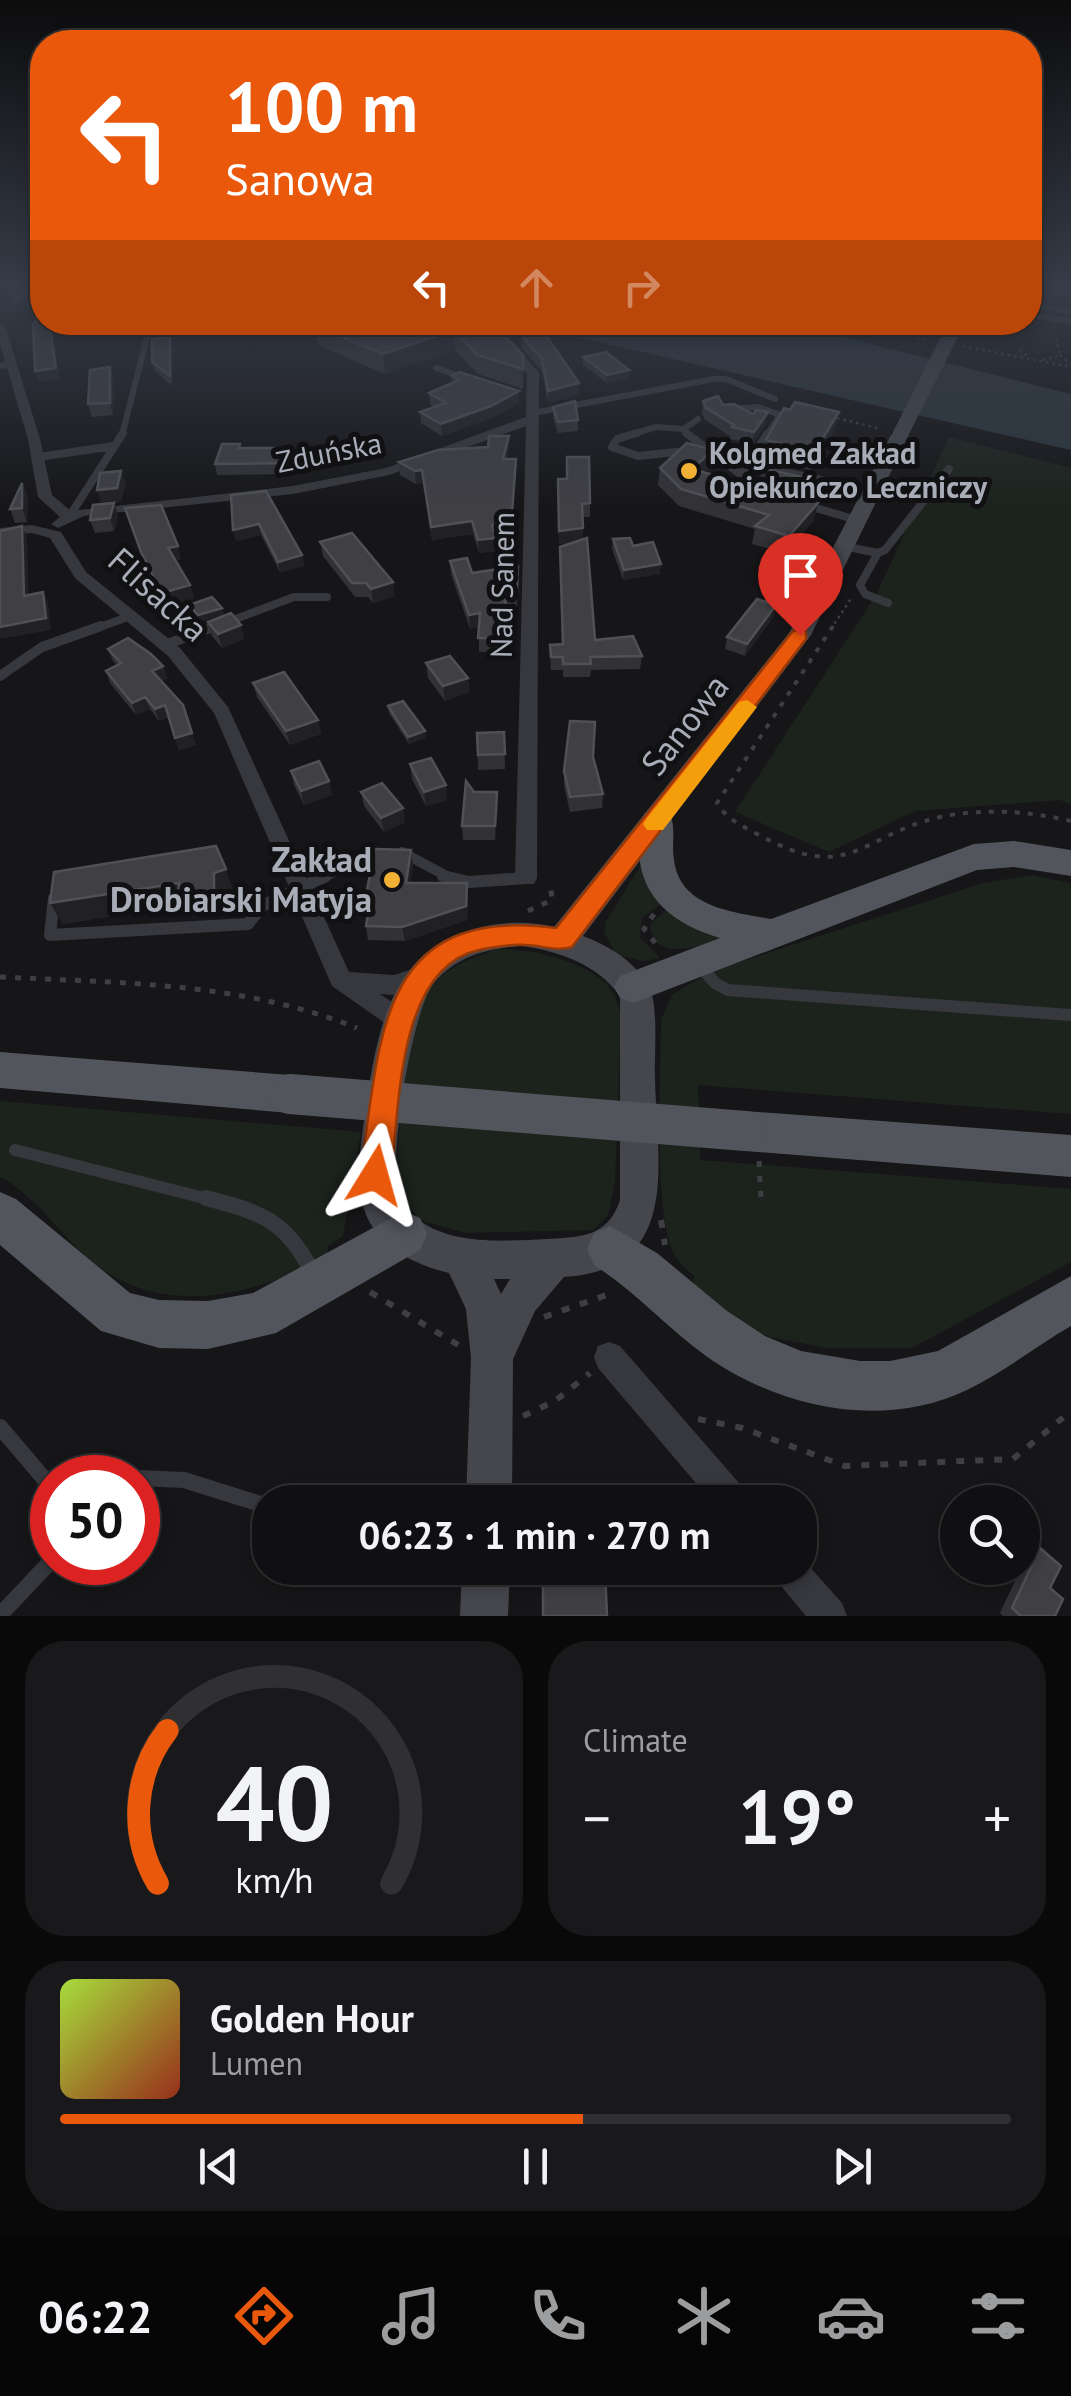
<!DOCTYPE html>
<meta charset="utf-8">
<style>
:root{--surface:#101012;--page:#19191b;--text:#f1f3f6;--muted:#9c9d9f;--line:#303032;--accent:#ea580c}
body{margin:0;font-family:"PT Sans",sans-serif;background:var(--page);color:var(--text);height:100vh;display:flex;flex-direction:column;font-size:38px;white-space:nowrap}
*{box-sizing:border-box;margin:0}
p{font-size:32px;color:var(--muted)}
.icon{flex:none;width:55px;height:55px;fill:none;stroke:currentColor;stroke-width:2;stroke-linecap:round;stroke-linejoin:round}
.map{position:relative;height:1616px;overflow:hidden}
.details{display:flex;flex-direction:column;gap:25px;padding:25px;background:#09090a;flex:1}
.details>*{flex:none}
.top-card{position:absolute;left:30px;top:30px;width:1012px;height:305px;border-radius:40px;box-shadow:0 5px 15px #0003,0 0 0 2px var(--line);background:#ea580c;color:#fff;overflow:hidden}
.tools{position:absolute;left:940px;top:1485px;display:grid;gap:20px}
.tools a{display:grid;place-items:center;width:100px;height:100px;border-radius:50%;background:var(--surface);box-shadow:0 5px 15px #0003,0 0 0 2px var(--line);font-size:50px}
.speed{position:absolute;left:30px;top:1455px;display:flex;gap:20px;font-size:50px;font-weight:700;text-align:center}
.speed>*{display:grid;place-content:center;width:130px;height:130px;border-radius:50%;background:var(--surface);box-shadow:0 5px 15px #0003,0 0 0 2px var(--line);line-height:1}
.speed .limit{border:15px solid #d22;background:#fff;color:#111}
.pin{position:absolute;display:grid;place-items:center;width:85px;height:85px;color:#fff;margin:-102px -42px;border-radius:50% 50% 50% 0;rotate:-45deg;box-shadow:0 0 10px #0007}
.pin .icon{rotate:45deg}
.me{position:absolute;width:110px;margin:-55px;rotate:8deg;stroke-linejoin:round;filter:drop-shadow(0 0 8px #0008)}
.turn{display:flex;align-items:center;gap:35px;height:210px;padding:0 30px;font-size:45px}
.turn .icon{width:130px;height:130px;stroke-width:2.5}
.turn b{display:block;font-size:70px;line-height:85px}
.lanes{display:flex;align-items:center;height:95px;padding:0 30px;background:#0003;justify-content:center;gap:50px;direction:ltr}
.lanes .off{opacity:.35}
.big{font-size:75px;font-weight:700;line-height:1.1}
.details .widget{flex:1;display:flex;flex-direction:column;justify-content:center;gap:15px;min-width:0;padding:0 35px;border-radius:40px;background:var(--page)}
.details .dial{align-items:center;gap:0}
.dial svg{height:260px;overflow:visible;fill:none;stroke:var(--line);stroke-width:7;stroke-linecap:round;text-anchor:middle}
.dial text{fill:var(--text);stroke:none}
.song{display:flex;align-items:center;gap:30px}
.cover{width:120px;height:120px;border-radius:15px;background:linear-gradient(135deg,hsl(80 70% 55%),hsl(10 70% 35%))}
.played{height:10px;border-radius:5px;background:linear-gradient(90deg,var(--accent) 55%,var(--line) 55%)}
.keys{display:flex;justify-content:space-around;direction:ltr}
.heat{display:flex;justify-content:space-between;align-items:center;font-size:55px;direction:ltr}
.details .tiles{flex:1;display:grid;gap:25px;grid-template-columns:1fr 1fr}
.widget:last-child{grid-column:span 2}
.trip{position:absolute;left:252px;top:1485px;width:565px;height:100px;border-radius:40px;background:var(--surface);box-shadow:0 5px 15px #0003,0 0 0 2px var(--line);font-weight:700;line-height:100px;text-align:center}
.tabs{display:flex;height:160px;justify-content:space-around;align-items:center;background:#060607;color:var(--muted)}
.tabs .icon{width:70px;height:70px}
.tabs .selected{color:var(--accent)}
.tabs b{font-size:45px;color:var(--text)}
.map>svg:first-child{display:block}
</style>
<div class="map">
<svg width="1071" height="1616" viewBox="0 0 1071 1616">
<rect width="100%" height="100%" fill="#161618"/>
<path fill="#1c231d" d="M949 437 1071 468V805L1060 800 915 811 829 852 735 812 876 595Z
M646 857 660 905 642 918 640 938 660 958 643 961 616 955 604 932 606 921Z
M1031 875 1071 883V1114L698 1085 700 1160 1071 1189V1262L912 1348H827L769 1337 738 1321 691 1284 695 1277C688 1270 678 1263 674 1254 653 1213 661 1070 661 1019L673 994 712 971 983 883Z
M673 904 734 935C711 943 652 967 650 924Z
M498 949C530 949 596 962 614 994 617 1000 619 1010 621 1017L615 1183 608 1215 594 1230 465 1233 420 1220C412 1209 400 1196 398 1181 393 1150 411 1016 428 992 445 967 470 958 498 949Z
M0 1101 361 1132 343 1236 328 1246V1257C249 1299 149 1321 79 1250 54 1225 32 1194 0 1177Z"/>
<path fill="#2c353c" d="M528 323H786L1071 394V450L559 333Z"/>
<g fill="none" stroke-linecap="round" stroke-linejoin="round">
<path stroke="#3d3f44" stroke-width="2.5" stroke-dasharray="2.5 4" stroke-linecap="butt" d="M861 322 929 340
M963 346 1071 367
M1020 349 1029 358
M1060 355 1071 364
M1043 360 1060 355 1055 333
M837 418 881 429
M831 629 852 597"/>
<path stroke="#3d3f44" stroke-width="4" stroke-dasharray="5 8" stroke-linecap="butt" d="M833 626 717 803C726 819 743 826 759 835 851 885 858 836 940 817 984 808 1028 811 1071 821"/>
<path stroke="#3d3f44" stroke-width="5" stroke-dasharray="6 9" stroke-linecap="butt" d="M528 911 552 900 551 890H543
M654 914 644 929 660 949
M0 977C122 983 242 982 357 1028
M759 1161 761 1199"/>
<path stroke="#3d3f44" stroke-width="6" stroke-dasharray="8 11" stroke-linecap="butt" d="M661 1220 665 1245
M370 1292 460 1346
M544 1317 615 1292
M523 1416 555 1401 590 1373
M698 1419 742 1428 845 1466 1013 1459 1071 1411"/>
<path stroke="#37383d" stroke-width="6" d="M1034 316 1070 321
M0 366 11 364
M436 368 466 378
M728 409 759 407 780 415 767 435
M533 413 714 379H726L775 399
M122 435 151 322
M629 435 656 427 684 429
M687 435 684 429 698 419"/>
<path stroke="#37383d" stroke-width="8" d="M637 433 617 439 612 447 638 456 686 451
M686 433 743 476
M38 457 114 446
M748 464 768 433
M777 492 743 476 748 464 821 480 805 505 857 520
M69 517 123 433
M843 546 878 553 885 550 949 469
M878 553 860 585 865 594 888 603
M94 629 128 617
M209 629 294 597H327"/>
<path stroke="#37383d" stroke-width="10" d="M165 645 215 626
M0 676 42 647 101 626
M402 852 450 878
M321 878 375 853H385
M521 878H526"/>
<path stroke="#37383d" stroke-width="12" d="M443 876 469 882 526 878
M54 898 50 935 248 924 262 906 326 876
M701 967 715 983 728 990 1071 1015
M15 1150 216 1201"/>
<path stroke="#37383d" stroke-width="16" d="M206 1198C260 1212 287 1220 313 1274
M0 1427 52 1488
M138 1478 184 1480 270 1507
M0 1615 52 1560"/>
<path fill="#37383d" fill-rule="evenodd" d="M1030 284H1036L1037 286 1030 289Z
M1030 301 1071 309V315L1030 307Z
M467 322C498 322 520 351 539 373L537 878 534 884H518L515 878 526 426 389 475 293 494 84 516 58 528 51 524 60 517 38 497 28 439 0 344V323L5 326 40 439 52 495 71 511 293 486 386 468 526 417 527 374 497 341Z
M32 525 61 532 86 572 180 648 228 707 349 972 394 975 419 967 427 970 431 977 427 984 394 995 380 994 407 1012 410 1019 407 1026 398 1029 389 1026 332 986 214 713 168 656 75 578 50 538 32 533 0 536V528Z
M609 1342 620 1346 745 1490 749 1502H712L598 1368 594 1357 598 1346Z
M800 1556 842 1603 847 1616H806L776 1580 771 1568H800Z"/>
<path fill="#45474d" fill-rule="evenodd" d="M900 430 909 435 811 635 583 936C609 946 635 961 649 987 659 1005 654 1056 655 1079 657 1165 682 1270 564 1277L535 1311 513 1359 512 1502H466L471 1358 466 1309 449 1273C420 1266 388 1252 372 1226 352 1195 360 1149 365 1114 375 1043 387 957 464 932 495 922 523 920 554 927L789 633 891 435ZM523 946C560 952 597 964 620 996V1200C608 1237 581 1237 547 1239 505 1241 449 1246 415 1217 410 1213 403 1205 400 1199 386 1168 412 1009 434 983 457 956 489 948 523 946ZM494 1279H510L501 1294 500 1292Z
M462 1568H510L508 1616H460Z"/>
<path fill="#53555c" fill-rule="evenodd" d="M657 809 669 813C677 827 671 844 674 860 680 908 734 912 771 919L974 844 1014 841 1071 850V876L1014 867 977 870 633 1003 620 998 614 987 620 976 720 938C673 924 637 897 639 843 640 832 640 822 645 813Z
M0 1052 290 1075 305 1081 311 1094 305 1107 290 1113 0 1088Z
M745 1111 1071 1135V1177L745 1151 730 1145 724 1131 730 1117Z
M0 1192 16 1199 130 1293 159 1300 208 1301 253 1293 404 1211 420 1218 427 1234 420 1250 276 1333 208 1349 159 1348 101 1331 0 1245Z
M610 1226 657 1253 727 1311 765 1336 801 1351 860 1361H890L938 1351 1071 1276V1326C1036 1346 1003 1373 967 1390 883 1430 781 1409 706 1356 667 1328 635 1291 594 1265L587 1249 594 1233Z"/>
<path stroke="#45474d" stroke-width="15" d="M900 435 957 322"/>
<path stroke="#53555c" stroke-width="40" d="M290 1094 745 1131"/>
</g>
<path fill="#323236" d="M1054 284H1071V297L1050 294Z
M489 322 523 355V389L478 374 455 350 385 374 318 345 315 326Z
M522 336 579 383V395L548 403 542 371 522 348Z
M170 337 173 346 172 386 155 371 152 362Z
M583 357 628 378 607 383 583 365Z
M110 367 114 379 113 415 92 417 88 404Z
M452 376 519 391V403L491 418 442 436 421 423 420 412 434 407 430 404 429 393 452 383Z
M703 401 723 405 753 414 768 412 766 424 752 444 730 439V436L705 420 702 413Z
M553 407 578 420V431L558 433 553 418Z
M790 410 835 430 811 470 763 460 766 440Z
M509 436V449L507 459 516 472 511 539 496 538 497 551 479 553 473 534 432 540 424 482 416 484 400 475 399 462 488 447Z
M241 448H287L289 474 217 475 215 464Z
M713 450 711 467 704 473 766 490 768 479 755 473 756 467 806 478 805 484 799 494 794 492V496L814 520 785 553 752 544 755 529 679 506 658 485 660 468Z
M558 479 590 503V517H583V540L595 640 642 656 640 669 591 670 590 677H563V670H551L550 645 562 644 574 543 559 544Z
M231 495 302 555 304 566 280 572 261 535 236 541Z
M28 496 27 522 15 523 10 509Z
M125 508 181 559 175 560 190 585 194 598 167 606 145 564Z
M118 516 114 531 95 533 90 520Z
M613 539 633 546 660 574 623 580 612 549Z
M320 542 395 596 373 603 368 597H355L323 556Z
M450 561 472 573 518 566 517 607 507 606 504 652H479V627L470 629 451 574Z
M776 605 774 616 745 656 725 649 727 637Z
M208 622 244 639 222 648 212 636Z
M108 649 163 666 167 678 161 681 196 745 179 750 168 717 159 721 150 709 136 715 110 683 106 671 117 665 113 661Z
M426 663 468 678 469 692 445 701 428 678Z
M253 683 318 720 321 734 290 745 257 697Z
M388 706 426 738 409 744 389 713Z
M504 732 505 769 478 770 477 733Z
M593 757 603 794 602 808 570 812 564 786V771Z
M410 764 447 800 426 806 412 779Z
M291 771 329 781 332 795 304 805 294 785Z
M361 792 405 822 384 832 364 806Z
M474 792 498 807 495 840H463L462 826Z
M216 846 233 890 221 894 222 915 187 917 182 905 62 924Z
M413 865 410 883 468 897 467 920 405 941 368 940 366 926 369 909 366 895Z
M1040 1548 1050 1588 1055 1616H1003L1000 1613 1021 1568H1022L1027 1554Z"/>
<path fill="#212124" d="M30 288 33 296 20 310 17 302Z
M49 322H51L60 379 38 382 35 371Z
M454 330 455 350 385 374 383 354Z
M170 337 173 346 172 386 170 376Z
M110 367 114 379 113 415 110 403Z
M629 370 628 378 607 383V375Z
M579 383V395L548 403V391Z
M519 391V403L491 418 442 436 441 424Z
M768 412 766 424 752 444 754 432Z
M839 412 835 430 811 470 815 451Z
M509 436V449L504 472 503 459Z
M713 450 711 467 690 486 692 469Z
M422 470 424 482 416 484 415 471Z
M121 471 126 484 121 502 101 504 97 490Z
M22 483 28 496 27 522 22 508Z
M114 503 118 516 114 531 110 518Z
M818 503 814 520 785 553 789 536Z
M472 521 473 534 432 540 431 527Z
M259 524 261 535 236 541 233 530Z
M22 526 27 537 29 607 24 596Z
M583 528V542L559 544V531Z
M496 538 497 551 479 553 478 540Z
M178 546 181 559 172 561 168 548Z
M302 555 304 566 280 572 278 562Z
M661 564 660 574 623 580 624 570Z
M393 582 395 596 373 603 371 589Z
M190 585 194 598 167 606 162 593Z
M43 592 48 603 51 630 0 639V627Z
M776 605 774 616 745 656 747 644Z
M222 608 224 615 200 622 198 615Z
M480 613 481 627 470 629 469 615Z
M241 625 244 639 222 648 218 634Z
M163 666 167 678 156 683 152 671Z
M468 678 469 692 445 701 443 686Z
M145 697 150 709 136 715 132 703Z
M165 705 169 716 159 721 155 709Z
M318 720 321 734 290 745 286 731Z
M425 731 426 738 409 744 408 737Z
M192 733 196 745 179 750 175 738Z
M329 781 332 795 304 805 301 791Z
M446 785 447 800 426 806 424 792Z
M497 792 498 807 495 840V826Z
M403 808 405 822 384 832 381 818Z
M411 850 413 865 408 898 406 883Z
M226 869 233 890 221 894 222 915 214 894V873Z
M179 883 178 896 182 905 62 924 50 903Z
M467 883V920L405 941 402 927Z"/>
<path fill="#3f3f44" stroke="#4f5156" stroke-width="2.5" d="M11 284H28L30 288 17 302Z
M42 314V322H49L56 368 35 371 33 324Z
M324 322H489L494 325 523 355V369L477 355 454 330 383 354 315 326Z
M538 333 547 337 579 383 548 391 542 359 522 336Z
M170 337V376L152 362V339Z
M606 352 629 370 607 375 583 357Z
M110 367V403L88 404 90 370Z
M459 372 519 391 491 406 441 424 420 412 446 403 429 393 459 380 452 376Z
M718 396 723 405 734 404 753 414 756 410 768 412 754 432 732 427 734 425 706 408 703 401Z
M575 401 578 420 558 422 553 407Z
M795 402 839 412 815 451 766 440 784 408 790 410Z
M489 436H509L503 459H516L511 526 492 525 496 538 478 540 472 521 431 527 422 470 415 471 399 462 438 450 488 447Z
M687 443 713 450 692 469 776 493 768 478 795 490 792 495 818 503 789 536 755 526 769 515 681 489 660 468Z
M222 444H240L239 448H287V463L215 464Z
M567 457H589L590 503 582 504 583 528 559 531 558 479H567Z
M756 467 806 478 800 487Z
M121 471 117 488 97 490 100 473Z
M22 483V508L10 509Z
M266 491 302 555 278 562 259 524 233 530 231 495Z
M114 503 110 518 90 520 93 505Z
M161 505 178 546 168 548 190 585 162 593 141 552 125 508Z
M22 526 24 596 43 592 46 618 0 627V531Z
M352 533 393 582 371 589 366 583H352L320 542Z
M587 538 595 640 633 636 642 656 590 657 591 664H563V657H551L550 645 563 644 560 547Z
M630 538 633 546 653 542 661 564 624 570 613 539Z
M467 558 472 573 518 566 517 593H506L503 638H478L480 613 469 615 450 561Z
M212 597 222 608 198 615 189 605Z
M757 599 776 605 747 644 727 637Z
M231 613 241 625 218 634 208 622Z
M128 638 151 654 163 666 152 671 183 705 192 733 175 738 165 705 155 709 145 697 132 703 106 671 121 663 108 649Z
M450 656 468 678 443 686 426 663Z
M284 672 318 720 286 731 253 683Z
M403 701 425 731 408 737 388 706Z
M570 721 595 722 593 757 603 794 570 797 564 771Z
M504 732 505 754 478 755 477 733Z
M431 758 446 785 424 792 410 764Z
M319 761 329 781 301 791 291 771Z
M466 781 474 792H497L495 826H462Z
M382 783 403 808 381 818 361 792Z
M216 846 226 869 214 873V894L178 896 179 883 50 903 54 872Z
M375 849 411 850 406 883H467L466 906 402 927 366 926 371 895H366Z
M701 1491 714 1502H694Z
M1040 1548 1061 1566 1050 1588 1063 1599 1055 1616H1021L1012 1608Z
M543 1568H605L607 1616H543Z"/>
<linearGradient id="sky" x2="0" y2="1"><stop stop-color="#0c0c0d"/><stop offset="0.56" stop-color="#363c48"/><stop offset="1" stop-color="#363c48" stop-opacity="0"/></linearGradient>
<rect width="1071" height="511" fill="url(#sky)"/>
<path fill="#ea580c" stroke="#983908" stroke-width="2.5" d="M800 630 806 631V639L572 947C556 952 541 945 526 945 511 944 493 947 479 950 396 968 400 1109 391 1175L386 1186 375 1190 364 1186 360 1175C381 1042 375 904 556 928L793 631Z"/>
<path fill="#f59e0b" d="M747 700 757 707 754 711 663 830H647L643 824 647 818 739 702Z"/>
<g fill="#f2b134" stroke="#111113" stroke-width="4">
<circle cx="689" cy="471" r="10"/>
<circle cx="392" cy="880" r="10"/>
</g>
<g text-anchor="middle" stroke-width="10" stroke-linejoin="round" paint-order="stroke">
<g font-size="30" fill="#a8adb8" stroke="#111113">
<text transform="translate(329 453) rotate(-11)" y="10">Zduńska</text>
<text transform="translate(503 585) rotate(-89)" y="10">Nad Sanem</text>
</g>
<g font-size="30" font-weight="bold" fill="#a8adb8" stroke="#111113" text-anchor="start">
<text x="709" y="464">Kolgmed Zakład<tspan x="709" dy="34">Opiekuńczo Leczniczy</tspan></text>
</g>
<g font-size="35" fill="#a8adb8" stroke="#111113">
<text transform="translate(158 595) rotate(42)" y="12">Flisacka</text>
<text transform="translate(685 725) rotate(-52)" y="12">Sanowa</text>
</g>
<g font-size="35" font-weight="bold" fill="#a8adb8" stroke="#111113" text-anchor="end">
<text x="372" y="872">Zakład<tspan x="372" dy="40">Drobiarski Matyja</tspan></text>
</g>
</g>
</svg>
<div class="tools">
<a><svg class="icon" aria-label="search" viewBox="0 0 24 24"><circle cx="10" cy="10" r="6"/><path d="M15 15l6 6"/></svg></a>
</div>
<div class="speed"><div class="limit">50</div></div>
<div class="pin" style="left:800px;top:635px;background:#d93025"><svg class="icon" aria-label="arrive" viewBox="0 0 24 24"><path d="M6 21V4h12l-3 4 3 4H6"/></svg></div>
<svg class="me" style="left:375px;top:1175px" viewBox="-20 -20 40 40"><path d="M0-17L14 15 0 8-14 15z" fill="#ea580c" stroke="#fff" stroke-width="4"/></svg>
<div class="trip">06:23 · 1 min · 270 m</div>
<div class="top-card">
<div class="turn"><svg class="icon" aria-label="left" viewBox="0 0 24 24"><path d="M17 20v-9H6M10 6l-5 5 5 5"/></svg><div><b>100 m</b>Sanowa</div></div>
<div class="lanes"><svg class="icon" aria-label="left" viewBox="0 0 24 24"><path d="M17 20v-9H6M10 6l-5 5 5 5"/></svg><svg class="icon off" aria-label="ahead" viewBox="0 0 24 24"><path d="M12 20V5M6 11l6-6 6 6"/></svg><svg class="icon off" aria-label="right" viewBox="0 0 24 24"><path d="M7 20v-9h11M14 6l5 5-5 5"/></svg></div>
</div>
</div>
<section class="details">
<div class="tiles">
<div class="widget dial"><svg viewBox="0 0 100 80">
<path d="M14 69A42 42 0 1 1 86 69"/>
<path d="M14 69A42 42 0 0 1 17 22" stroke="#ea580c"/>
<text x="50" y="56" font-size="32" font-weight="700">40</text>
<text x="50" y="72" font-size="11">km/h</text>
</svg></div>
<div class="widget"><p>Climate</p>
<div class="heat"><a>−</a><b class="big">19°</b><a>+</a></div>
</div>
<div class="widget">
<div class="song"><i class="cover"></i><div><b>Golden Hour</b><p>Lumen</p></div></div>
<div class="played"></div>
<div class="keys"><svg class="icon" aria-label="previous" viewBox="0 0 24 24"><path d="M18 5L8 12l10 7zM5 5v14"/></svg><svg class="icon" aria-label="pause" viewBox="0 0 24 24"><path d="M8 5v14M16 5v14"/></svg><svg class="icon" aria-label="next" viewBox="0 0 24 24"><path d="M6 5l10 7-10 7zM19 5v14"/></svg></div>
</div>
</div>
</section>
<nav class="tabs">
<b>06:22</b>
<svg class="icon selected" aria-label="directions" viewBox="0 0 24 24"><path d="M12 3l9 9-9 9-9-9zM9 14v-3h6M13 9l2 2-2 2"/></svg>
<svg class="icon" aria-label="music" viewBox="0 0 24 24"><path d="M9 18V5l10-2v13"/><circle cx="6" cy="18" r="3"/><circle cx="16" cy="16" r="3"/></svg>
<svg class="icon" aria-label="phone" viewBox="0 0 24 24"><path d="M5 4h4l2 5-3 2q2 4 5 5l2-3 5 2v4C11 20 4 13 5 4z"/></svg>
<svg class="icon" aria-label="climate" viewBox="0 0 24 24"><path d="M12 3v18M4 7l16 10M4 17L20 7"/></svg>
<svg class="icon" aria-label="car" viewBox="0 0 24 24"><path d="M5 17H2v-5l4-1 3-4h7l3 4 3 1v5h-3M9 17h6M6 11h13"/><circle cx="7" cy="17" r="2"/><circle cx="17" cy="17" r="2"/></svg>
<svg class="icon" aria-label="filters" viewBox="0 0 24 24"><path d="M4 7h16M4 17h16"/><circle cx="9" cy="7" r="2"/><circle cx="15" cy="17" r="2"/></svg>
</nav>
